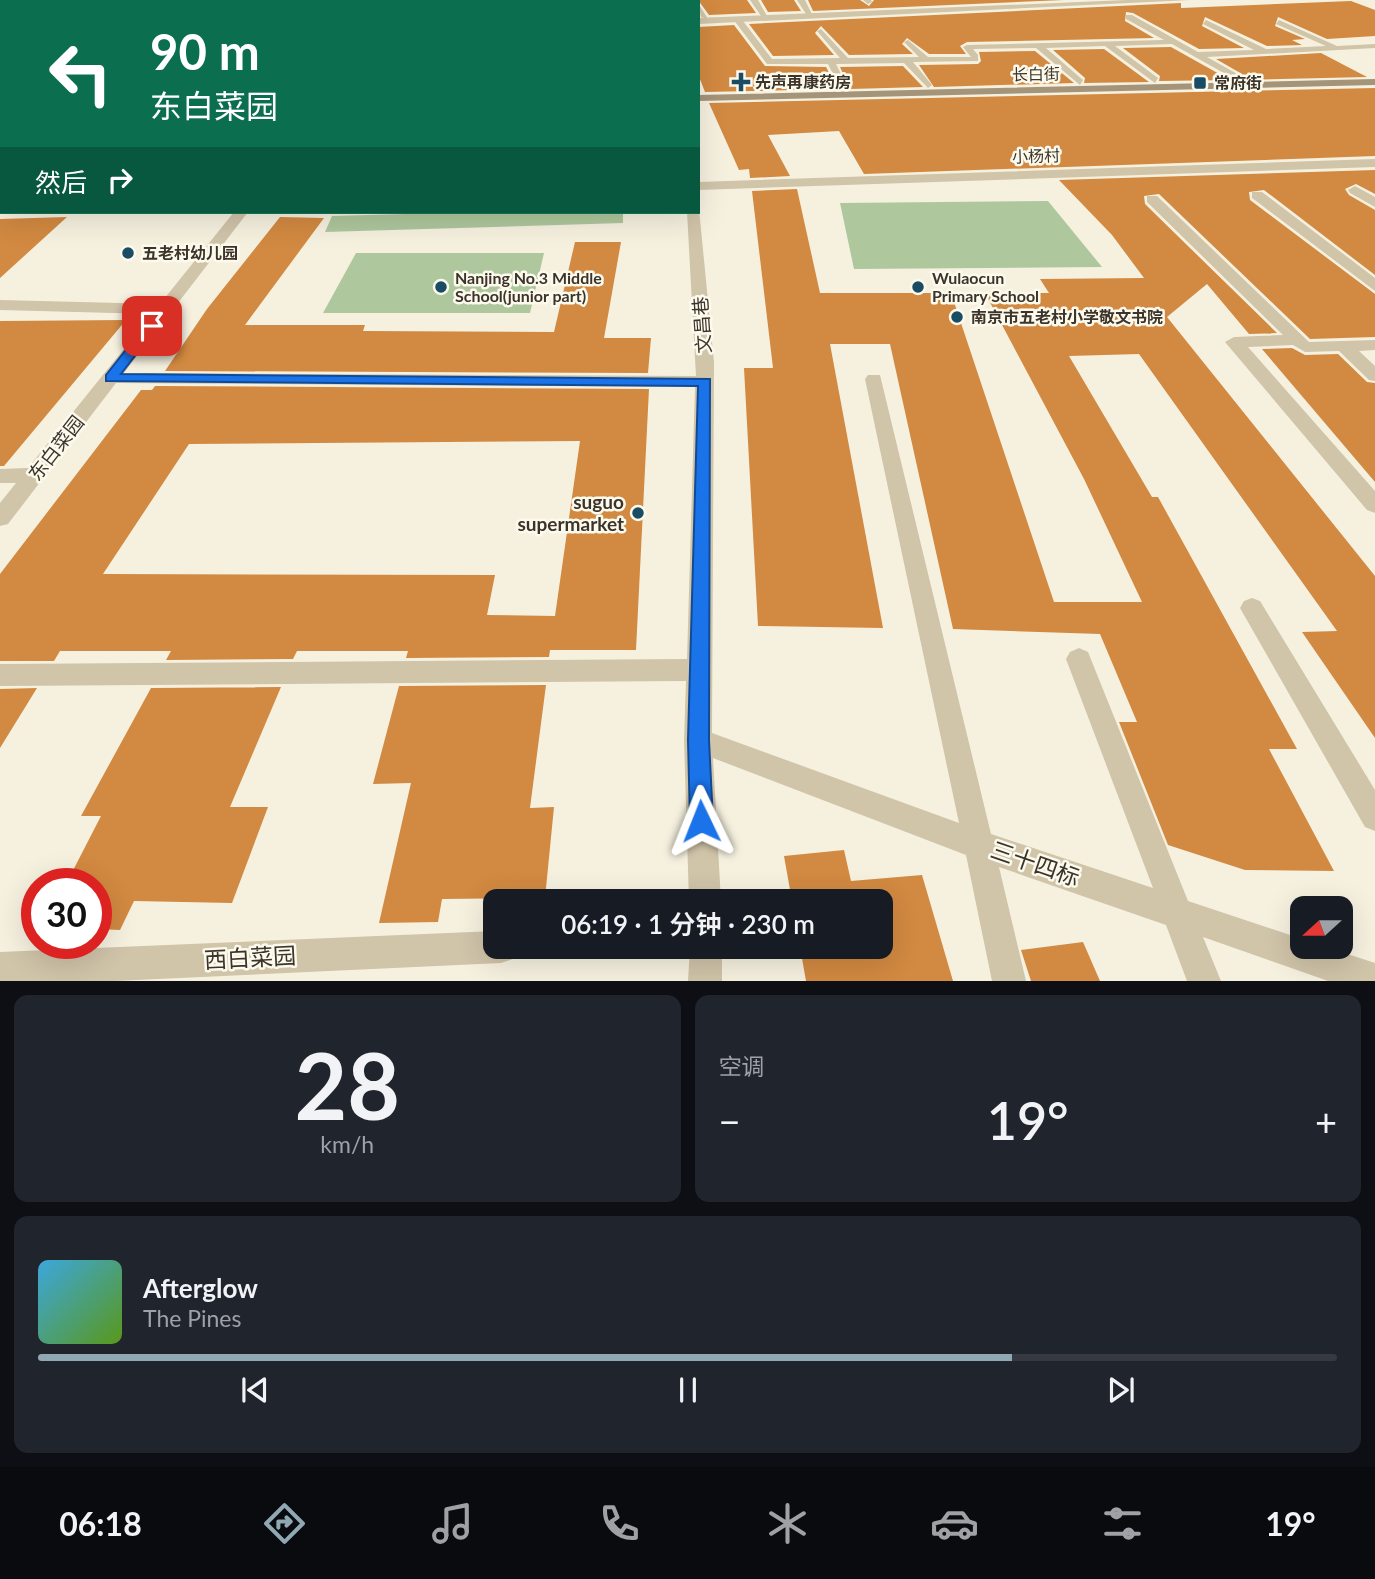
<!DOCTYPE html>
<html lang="zh">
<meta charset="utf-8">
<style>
:root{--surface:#171b24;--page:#20242c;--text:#f1f3f6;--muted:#9ea1a6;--line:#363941;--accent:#90a8b4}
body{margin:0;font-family:Lato,"Noto Sans SC",sans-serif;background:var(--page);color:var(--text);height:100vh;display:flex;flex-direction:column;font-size:26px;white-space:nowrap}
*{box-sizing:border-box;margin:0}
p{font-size:23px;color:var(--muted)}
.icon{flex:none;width:38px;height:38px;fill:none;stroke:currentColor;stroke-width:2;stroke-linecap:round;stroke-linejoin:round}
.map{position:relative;height:981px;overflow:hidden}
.side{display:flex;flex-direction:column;gap:14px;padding:14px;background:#0d0f14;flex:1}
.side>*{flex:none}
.hud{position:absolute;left:0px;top:0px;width:700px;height:214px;box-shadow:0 7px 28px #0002;background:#0b6e4f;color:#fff;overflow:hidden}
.needle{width:46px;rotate:249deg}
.tools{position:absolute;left:1290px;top:896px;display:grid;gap:14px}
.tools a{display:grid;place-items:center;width:63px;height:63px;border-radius:14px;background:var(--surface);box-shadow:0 7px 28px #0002;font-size:35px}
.speed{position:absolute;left:21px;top:868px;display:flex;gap:14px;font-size:35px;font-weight:700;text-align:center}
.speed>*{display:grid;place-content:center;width:91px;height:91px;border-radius:50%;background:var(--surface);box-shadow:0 7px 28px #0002;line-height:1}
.speed .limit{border:10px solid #d22;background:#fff;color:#111}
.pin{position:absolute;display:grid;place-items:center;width:60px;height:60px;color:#fff;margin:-30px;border-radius:14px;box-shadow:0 4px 10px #0006}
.me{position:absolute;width:77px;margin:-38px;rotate:358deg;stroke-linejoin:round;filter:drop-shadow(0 0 5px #0008)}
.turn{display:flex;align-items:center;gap:24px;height:147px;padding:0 35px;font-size:32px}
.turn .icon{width:91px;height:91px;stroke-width:2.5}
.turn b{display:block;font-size:49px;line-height:60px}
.then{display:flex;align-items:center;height:66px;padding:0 35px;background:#0003;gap:14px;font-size:26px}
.big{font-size:52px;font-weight:600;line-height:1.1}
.side .tile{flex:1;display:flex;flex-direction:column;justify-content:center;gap:10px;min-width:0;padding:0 24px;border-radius:14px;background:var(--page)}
.side .dial{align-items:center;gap:0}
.dial b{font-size:91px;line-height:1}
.song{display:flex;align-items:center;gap:21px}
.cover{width:84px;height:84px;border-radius:10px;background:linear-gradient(135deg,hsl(200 70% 55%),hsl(90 70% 35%))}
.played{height:7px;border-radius:4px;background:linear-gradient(90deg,var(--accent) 75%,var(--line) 75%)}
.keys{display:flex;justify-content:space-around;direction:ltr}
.heat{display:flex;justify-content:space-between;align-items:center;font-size:38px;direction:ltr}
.side .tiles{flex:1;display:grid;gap:14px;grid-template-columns:1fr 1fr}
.tile:last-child{grid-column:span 2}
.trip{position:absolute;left:483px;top:889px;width:410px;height:70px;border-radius:14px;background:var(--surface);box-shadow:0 7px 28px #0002;font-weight:600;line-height:70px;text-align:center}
.tabs{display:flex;height:112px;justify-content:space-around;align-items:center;background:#090b0e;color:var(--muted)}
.tabs .icon{width:49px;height:49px}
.tabs .selected{color:var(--accent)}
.tabs b{font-size:32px;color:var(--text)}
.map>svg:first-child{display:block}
</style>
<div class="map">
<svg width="1375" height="981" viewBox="0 0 1375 981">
<rect width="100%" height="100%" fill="#f6f1df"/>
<path fill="#aec79d" d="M1048 201 1102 267 854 269 840 203Z
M479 212H623V223L325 232 332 216Z
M356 253H544L530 313H323Z"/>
<path fill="#d28941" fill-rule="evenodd" d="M698 0H747L756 13 709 15Z
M761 0H794L801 11 768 12Z
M808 0H860L869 6 874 0H1064L813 11Z
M1351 1 1375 10V36L1327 39 1278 17 1275 26 1305 39 1292 40 1302 45 1267 46 1205 17 1202 26 1244 48 1199 49 1133 13 1126 12 1125 21 1154 38 967 42 960 46 966 54H929L907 38 902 44 913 54 849 55 821 26 815 33 834 55 773 56 749 24 1181 3V8Z
M734 25 765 66 826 67 838 89 705 92 698 74V27Z
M1171 47 1230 80 1159 81 1160 76 1123 48Z
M1104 49 1149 82 1084 83 1085 78 1053 50Z
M1035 51 1074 83 934 87 919 65 978 64 981 61 979 52Z
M1321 53 1367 77 1242 80V74L1216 59Z
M903 66 923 87 850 89 840 67Z
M1375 88V156L864 174 839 131 768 135 790 176 750 178 749 169 739 170 709 103Z
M1375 170V194L1356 184 1345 189 1349 195 1375 210V275L1264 190 1249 192 1250 200 1375 294V337L1310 339 1159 194 1144 196 1145 204 1277 333 1249 334 1207 284 1167 317 1375 576V738L1302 632 1337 631 1139 354 1069 356 1152 497H1158L1297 749H1269L1334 871 1245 870 1168 845 1119 722H1137L1100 634 953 629 890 344H830L883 628 758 626 744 368H773L752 191 797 189 820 293H951L1054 602H1142L1084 479 985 293H1049L1040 279 1144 278 1112 235 1059 180Z
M67 217 0 278V219Z
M280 217 324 218 245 325H365L363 331 554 332 575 242H621L604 338H651L648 373 165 371 207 309Z
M126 320 4 466H0V321Z
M1292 348 1305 355 1338 354 1367 382 1375 383V482L1262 349Z
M155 386 649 389 636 650H550L549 657 406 658 408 651H297L293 659 166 660 171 651H60L54 661H0V574L141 390H152ZM580 441 555 616 487 615 495 575 103 574 189 444Z
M546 685 530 808 554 807 545 898 442 899 438 922 379 923 411 783 373 784 399 686Z
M281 687 230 807H268L232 903 134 901 120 930 96 929V884H66L101 816H81L151 688Z
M37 688 0 748V689Z
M844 850 851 881 922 875 953 981H806L800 947H880V901H792L784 856Z
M1083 942 1100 981H1031L1021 950Z"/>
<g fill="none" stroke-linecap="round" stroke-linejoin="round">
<path fill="#d0c4a9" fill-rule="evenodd" d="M750 0H758L767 16H761Z
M797 0H805L812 14H806Z
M863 0H871L872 2 868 4Z
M698 3 708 19 701 17Z
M1126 15H1132L1198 52 1254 50 1203 24 1206 20 1266 49 1326 46 1276 24 1279 20 1337 46 1375 44V48L1207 57 1241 76 1238 81 1172 44 1115 46 1158 78 1155 83 1105 46 1046 48 1083 80 1080 85 1036 48 973 49 978 55V61L913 62 932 85 928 88 904 63 836 64 848 88 844 91 840 88 828 64H767L733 19 740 17 772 59 840 58 817 31 821 29 848 58 919 57 904 42 908 40 928 57H971L963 47 967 45 1164 40 1126 19Z"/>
<path fill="#d0c4a9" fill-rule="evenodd" d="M44 0H54L43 2Z
M297 0H305L296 2Z
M593 0H643L591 2Z
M1126 0H1190L698 24V18Z
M2 6V12L0 13V7Z
M2 33V39L0 40V34Z
M0 53H2V59H0Z
M1375 159V167L698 190V182Z
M1355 186 1375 197V207L1350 193 1348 190Z
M1252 192H1262L1375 278V291L1252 198Z
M1147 196H1157L1309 342 1375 340V350L1359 351 1375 366V381L1369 380 1339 351 1305 352 1293 345 1248 347 1375 491V513L1367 510 1225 342 1234 337 1283 335 1147 202Z
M0 205 2 212H7L0 214Z
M699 209 714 362 712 733 959 823 865 379 868 375H880L991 834 1153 888 1066 659 1070 652 1079 648 1088 652 1188 901 1302 939V947H1326L1375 963V981H1328L1203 937 1221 981H1187L1166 925 999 867 1026 981H992L966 855 713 758 721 901H689L684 740 686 681 0 686V664L687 659 695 387 116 383 8 524 0 526V503L16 483H0V469L28 468 152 314 0 310V300L160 304 234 212H248L124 373 696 376 687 212H698Z
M1252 598 1260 601 1375 790V831L1365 827 1244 615 1240 608 1244 601Z
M495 931V947H517L513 959 501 963 115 981H0V952Z
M690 947H722V981H688Z"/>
<path fill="#a4947a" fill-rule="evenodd" d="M1375 79V85L698 101V95Z
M0 114H2V120H0Z"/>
</g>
<path fill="#1a73e8" stroke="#114b97" stroke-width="2" d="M152 322 158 326 121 374 710 379 709 740 713 821 709 828 701 832 694 828 690 821 688 740 698 386 106 381V375L147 323Z"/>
<g fill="#1a4c63" stroke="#fcf9ed" stroke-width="2.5">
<path d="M737.5 71.5h7v7h7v7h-7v7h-7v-7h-7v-7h7z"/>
<rect x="1193" y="76" width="14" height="14" rx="3.5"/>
<circle cx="128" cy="253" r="7"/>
<circle cx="441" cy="287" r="7"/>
<circle cx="918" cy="287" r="7"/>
<circle cx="957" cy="317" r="7"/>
<circle cx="638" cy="513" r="7"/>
</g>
<g text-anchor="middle" stroke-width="5" stroke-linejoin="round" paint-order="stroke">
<g font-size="16" fill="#3c342a" stroke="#fcf9ed">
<text transform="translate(1036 74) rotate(-1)" y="6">长白街</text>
<text transform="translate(1036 156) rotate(-2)" y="6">小杨村</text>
</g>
<g font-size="16" font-weight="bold" fill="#3c342a" stroke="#fcf9ed" text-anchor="start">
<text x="755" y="88">先声再康药房</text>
<text x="1214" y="89">常府街</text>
<text x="142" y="259">五老村幼儿园</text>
<text x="455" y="284">Nanjing No.3 Middle<tspan x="455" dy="18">School(junior part)</tspan></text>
<text x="932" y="284">Wulaocun<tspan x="932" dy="18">Primary School</tspan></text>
<text x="971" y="323">南京市五老村小学敬文书院</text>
</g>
<g font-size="19" fill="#3c342a" stroke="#fcf9ed">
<text transform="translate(702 325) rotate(-94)" y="7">文昌巷</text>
<text transform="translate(56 448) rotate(-52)" y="7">东白菜园</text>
</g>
<g font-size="19" font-weight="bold" fill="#3c342a" stroke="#fcf9ed" text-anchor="end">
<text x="624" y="509">suguo<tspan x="624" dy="22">supermarket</tspan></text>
</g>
<g font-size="23" fill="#3c342a" stroke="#fcf9ed">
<text transform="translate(1035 864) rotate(19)" y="8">三十四标</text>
<text transform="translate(250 958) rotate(-3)" y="8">西白菜园</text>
</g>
</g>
</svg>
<div class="tools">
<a><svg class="needle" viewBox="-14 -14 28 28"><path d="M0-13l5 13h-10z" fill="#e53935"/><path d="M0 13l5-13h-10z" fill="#9ea1a6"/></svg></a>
</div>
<div class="speed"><div class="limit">30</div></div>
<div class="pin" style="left:152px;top:326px;background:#d93025"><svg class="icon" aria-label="arrive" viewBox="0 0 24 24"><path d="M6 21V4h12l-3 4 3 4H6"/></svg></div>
<svg class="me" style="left:701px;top:821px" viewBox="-20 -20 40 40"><path d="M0-17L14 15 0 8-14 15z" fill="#1a73e8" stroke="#fff" stroke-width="4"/></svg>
<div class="trip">06:19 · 1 分钟 · 230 m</div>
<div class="hud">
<div class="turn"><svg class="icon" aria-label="left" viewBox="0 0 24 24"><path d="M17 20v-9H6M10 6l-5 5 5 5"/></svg><div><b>90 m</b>东白菜园</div></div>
<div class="then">然后<svg class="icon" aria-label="right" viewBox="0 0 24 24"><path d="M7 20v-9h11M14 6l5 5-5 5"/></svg></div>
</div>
</div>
<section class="side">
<div class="tiles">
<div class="tile dial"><b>28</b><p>km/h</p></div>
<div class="tile"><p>空调</p>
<div class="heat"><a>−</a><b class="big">19°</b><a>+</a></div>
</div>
<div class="tile">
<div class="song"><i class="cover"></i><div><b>Afterglow</b><p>The Pines</p></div></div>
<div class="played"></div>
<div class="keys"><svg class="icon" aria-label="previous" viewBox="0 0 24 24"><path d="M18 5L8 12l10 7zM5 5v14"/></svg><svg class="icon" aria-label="pause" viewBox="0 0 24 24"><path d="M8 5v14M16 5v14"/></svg><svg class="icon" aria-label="next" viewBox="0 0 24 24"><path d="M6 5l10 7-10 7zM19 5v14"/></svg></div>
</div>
</div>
</section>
<nav class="tabs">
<b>06:18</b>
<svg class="icon selected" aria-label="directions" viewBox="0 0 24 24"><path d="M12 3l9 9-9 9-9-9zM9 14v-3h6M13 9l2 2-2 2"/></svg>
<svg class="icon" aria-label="music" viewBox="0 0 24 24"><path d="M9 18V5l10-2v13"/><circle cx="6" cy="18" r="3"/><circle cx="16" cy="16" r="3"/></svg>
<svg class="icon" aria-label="phone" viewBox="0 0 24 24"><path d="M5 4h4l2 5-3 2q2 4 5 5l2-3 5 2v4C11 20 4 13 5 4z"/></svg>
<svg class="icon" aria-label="climate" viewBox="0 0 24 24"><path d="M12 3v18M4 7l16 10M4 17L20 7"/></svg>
<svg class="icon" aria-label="car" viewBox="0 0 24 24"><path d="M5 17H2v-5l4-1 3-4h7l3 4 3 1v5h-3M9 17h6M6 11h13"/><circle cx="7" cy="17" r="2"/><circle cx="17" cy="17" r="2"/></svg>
<svg class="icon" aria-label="filters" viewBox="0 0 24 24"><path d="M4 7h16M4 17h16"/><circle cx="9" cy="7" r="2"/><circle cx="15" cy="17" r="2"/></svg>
<b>19°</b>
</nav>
